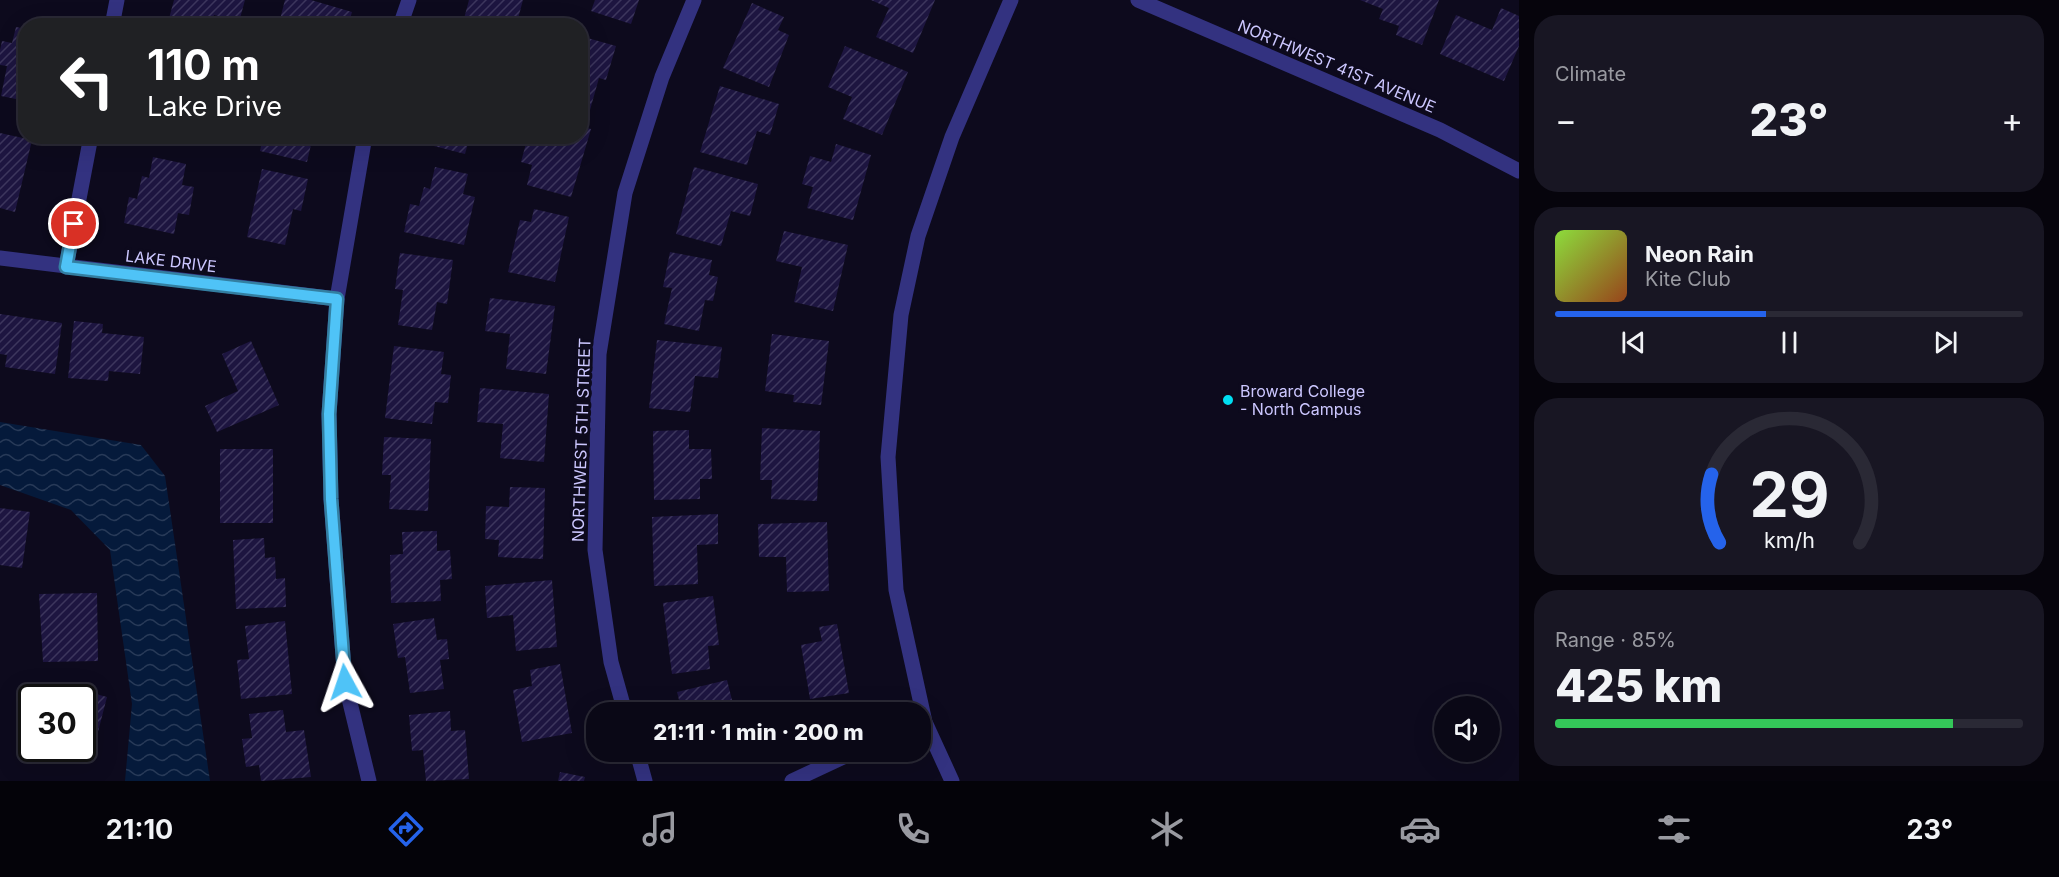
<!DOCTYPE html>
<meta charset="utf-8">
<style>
:root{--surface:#0a0816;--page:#181623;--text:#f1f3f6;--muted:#999aa1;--line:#2a2935;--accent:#2563eb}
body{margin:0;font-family:Inter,sans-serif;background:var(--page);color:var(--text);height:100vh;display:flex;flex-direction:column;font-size:22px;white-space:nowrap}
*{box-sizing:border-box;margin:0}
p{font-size:20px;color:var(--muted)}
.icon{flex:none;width:33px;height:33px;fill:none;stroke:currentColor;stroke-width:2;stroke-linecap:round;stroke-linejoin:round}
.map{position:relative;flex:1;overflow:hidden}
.sheet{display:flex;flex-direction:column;gap:15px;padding:15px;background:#06040c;width:540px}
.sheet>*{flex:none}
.banner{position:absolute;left:18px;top:18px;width:570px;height:126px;border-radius:24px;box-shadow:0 6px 24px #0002,0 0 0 2px var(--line);background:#202124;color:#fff;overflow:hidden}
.tools{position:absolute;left:1434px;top:696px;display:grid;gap:12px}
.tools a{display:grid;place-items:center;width:66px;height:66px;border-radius:50%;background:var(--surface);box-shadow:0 6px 24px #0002,0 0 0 2px var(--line);font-size:30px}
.speed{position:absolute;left:18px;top:684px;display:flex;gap:12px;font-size:30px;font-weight:700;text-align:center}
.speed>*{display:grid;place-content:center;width:78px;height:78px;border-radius:50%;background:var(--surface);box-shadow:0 6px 24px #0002,0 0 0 2px var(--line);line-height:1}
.speed .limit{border:3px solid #111;border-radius:9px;background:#fff;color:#111}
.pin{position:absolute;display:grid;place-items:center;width:51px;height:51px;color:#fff;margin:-26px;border:3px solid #fff;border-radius:50%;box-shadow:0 2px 6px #0007}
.me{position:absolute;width:66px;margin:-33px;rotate:355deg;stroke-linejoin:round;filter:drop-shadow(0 0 4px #0008)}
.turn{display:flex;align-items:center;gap:21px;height:126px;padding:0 30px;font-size:27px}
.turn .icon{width:78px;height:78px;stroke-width:2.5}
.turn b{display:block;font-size:42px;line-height:51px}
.big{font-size:45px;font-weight:800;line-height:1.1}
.sheet .widget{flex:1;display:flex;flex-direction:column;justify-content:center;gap:9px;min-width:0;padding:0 21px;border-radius:24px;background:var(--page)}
.sheet .dial{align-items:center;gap:0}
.dial svg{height:156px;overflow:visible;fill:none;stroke:var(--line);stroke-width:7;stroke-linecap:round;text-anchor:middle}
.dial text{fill:var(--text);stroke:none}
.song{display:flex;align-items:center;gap:18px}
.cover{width:72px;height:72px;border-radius:9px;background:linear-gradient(135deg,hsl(90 70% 55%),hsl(20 70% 35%))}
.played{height:6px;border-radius:3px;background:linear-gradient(90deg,var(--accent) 45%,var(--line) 45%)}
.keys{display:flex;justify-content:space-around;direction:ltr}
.heat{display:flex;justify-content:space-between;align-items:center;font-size:33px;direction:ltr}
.charge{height:9px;border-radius:4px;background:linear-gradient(90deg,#34c759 85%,var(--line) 0)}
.trip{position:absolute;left:586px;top:702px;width:345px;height:60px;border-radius:24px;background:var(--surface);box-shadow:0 6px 24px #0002,0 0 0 2px var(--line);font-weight:800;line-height:60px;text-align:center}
.menu{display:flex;height:96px;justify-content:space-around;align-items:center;background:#040309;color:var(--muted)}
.menu .icon{width:42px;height:42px}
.menu .selected{color:var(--accent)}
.menu b{font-size:27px;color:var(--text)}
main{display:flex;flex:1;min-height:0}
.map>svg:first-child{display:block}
</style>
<main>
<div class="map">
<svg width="1519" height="781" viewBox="0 0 1519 781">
<defs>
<pattern id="water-waves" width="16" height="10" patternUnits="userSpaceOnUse" patternTransform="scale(1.5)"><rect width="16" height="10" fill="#051a3b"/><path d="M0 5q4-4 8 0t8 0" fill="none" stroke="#283a58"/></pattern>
<pattern id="building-hatch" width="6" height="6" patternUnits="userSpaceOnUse" patternTransform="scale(1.5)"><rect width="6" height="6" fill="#1d1540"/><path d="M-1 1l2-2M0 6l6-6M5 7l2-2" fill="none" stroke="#3d365d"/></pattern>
</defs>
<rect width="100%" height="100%" fill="#0d0a1d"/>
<path fill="url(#water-waves)" d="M0 422 141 445 165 476 210 781H125L132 704 110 550 71 510 0 485Z"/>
<path fill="url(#building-hatch)" d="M174 0H245L239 22 214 15 211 26H167Z
M285 0H311L352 12 348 26H287L279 23Z
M469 0H523L516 26H462Z
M595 0H639L631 24 591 11Z
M871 0H935L913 53 876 37 889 8Z
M1360 0H1439L1422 45 1396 35 1399 26 1379 19 1383 9Z
M752 3 784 17 778 30 789 35 769 87 723 68Z
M1501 8 1519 16V46L1504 81 1440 54 1456 15 1492 30Z
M16 27 26 29V101L1 96 7 66 0 65V50L2 41 12 43Z
M584 37 616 46 606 80 599 78 590 110 580 107V49Z
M845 46 908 72 882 135 843 119 852 97 828 87Z
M720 86 779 104 770 135 757 131 747 165 700 152Z
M580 126 591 129 571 197 527 185 532 165 521 162 528 136H580Z
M0 133 32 140 15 212 0 208Z
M147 136H184L182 146Z
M263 136H313L307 162 260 151Z
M432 136H470L465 154 430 145Z
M836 144 871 155 853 220 807 208 813 187 802 184 810 156 831 162Z
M153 157 186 164 182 185 194 187 189 215 178 213 174 234 124 223 129 197 137 199 142 176 149 178Z
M435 167 468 174 463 194 475 197 464 245 404 232 410 204 419 206 424 187 430 189Z
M694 167 758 184 750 216 731 211 721 246 676 234Z
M262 169 308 179 301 211 293 209 285 245 247 237Z
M534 209 569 217 555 282 508 272 520 220 531 222Z
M784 231 848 245 833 311 794 302 802 267 776 261Z
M670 252 712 260 709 275 718 277 713 301 705 300 699 331 664 324 672 288 663 287Z
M400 253 453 260 447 304 437 302 432 330 398 325 403 290 395 289Z
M490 298 555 306 546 374 506 369 510 334 485 331Z
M0 314 62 323 55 374 5 367 7 355 0 354Z
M74 321 103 324 102 333 144 337 140 374 109 371 108 381 68 378Z
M772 334 829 341 821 405 793 402 794 395 765 391Z
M657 340 722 347 718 378 695 376 690 412 649 408Z
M251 341 279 405 217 432 205 406 238 391 222 354Z
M394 346 444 352 441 374 451 375 448 403 435 402 432 424 385 418Z
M480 388 549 394 544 462 500 458 503 424 477 422Z
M762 428 820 431 817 501 771 499 772 480H760Z
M689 430V449H711L712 479H700V499L654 500 653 431Z
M384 437 431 439 428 511 389 509 391 475H382Z
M220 449H273V523H220Z
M510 487 545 488 543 559 498 557 499 540 485 539 486 506 509 507Z
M0 508 30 512 22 568 0 565Z
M718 514V544L697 545 698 584 654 586 652 517Z
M827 522 829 591 787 592 786 557H759L758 524Z
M437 531V551L450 550 452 579 440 580 441 601 391 603 390 555 403 554 402 532Z
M264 538 265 558 275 557 276 579 285 578 286 607 236 609 233 540Z
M552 580 557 647 516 651 513 615 487 618 485 586Z
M97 593 98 661 43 662 39 594Z
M713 596 719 645 708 646 710 669 672 674 663 603Z
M434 618 437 640 447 639 449 659 440 660 444 689 410 693 405 657 398 658 393 624Z
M285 621 292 694 241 699 237 660 249 659 245 626Z
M837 624 849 693 810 699 801 645 822 641 819 627Z
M560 664 572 733 522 742 513 690 532 686 530 670Z
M727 680 735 712H682L677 692Z
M51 682 107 697 90 763 37 749 82 748V698H47Z
M283 710 286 732 304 730 311 777 261 781 259 765 246 767 242 739 252 738 249 714Z
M450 711 451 731 465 730 469 779 426 781 423 750 412 751 409 715Z
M692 752H732L733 754 695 763Z
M560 772 585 777 584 781H558Z"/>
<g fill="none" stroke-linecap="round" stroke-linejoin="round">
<path stroke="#333280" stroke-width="15" d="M1138 0 1440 130 1519 171
M112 26 117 0
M400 26 409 0
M365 136 337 299 329 414 331 499 345 682 369 781
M0 258 337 299
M66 267 91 136
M625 712 611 662 595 550 599 354 625 193 662 77 694 0
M637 752 645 781
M792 781 854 752
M952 781 925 722 896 590 888 457 901 315 918 236 952 137 1011 0"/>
</g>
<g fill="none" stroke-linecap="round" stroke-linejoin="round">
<g stroke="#337fa1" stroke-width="15">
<path id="route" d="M74 224 66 267 337 299 329 414 331 499 345 682"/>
</g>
<use href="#route" stroke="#4fc3f7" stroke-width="10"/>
</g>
<circle fill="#00def2" stroke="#0d0a1d" stroke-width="2" cx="1228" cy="400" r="6"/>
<g text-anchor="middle" stroke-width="6" stroke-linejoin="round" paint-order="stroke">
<g font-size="16" fill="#ccc7ff" stroke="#0d0a1d">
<text transform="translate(1337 66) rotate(23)" y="6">NORTHWEST 41ST AVENUE</text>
<text transform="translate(171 261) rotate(7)" y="6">LAKE DRIVE</text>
<text transform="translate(581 440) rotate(-88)" y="6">NORTHWEST 5TH STREET</text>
</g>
<g font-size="16" fill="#ccc7ff" stroke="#0d0a1d" text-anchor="start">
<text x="1240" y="397">Broward College<tspan x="1240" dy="18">- North Campus</tspan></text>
</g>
</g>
</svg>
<div class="tools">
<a><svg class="icon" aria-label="sound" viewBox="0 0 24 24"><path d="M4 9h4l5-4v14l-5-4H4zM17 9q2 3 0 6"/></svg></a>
</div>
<div class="speed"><div class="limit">30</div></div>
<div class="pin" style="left:74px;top:224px;background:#d93025"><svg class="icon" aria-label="arrive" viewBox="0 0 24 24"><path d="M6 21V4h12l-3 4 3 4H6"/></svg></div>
<svg class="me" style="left:345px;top:682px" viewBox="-20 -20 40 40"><path d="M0-17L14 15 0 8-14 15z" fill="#4fc3f7" stroke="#fff" stroke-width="4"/></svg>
<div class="trip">21:11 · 1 min · 200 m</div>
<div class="banner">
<div class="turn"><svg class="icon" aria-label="left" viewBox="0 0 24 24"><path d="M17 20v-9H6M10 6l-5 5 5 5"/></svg><div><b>110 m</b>Lake Drive</div></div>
</div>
</div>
<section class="sheet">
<div class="widget"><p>Climate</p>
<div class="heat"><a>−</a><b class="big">23°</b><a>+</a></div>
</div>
<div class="widget">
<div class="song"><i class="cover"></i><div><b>Neon Rain</b><p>Kite Club</p></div></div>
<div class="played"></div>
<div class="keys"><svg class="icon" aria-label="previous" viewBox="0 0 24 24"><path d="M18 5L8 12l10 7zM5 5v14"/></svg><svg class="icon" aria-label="pause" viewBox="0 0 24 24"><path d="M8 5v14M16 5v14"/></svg><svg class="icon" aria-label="next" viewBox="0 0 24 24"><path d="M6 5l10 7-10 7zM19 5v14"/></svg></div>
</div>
<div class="widget dial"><svg viewBox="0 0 100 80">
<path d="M14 69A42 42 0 1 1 86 69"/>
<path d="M14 69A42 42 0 0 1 10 34" stroke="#2563eb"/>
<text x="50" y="56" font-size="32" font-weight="700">29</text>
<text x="50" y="72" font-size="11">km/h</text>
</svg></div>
<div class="widget"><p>Range · 85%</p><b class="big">425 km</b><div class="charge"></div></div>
</section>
</main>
<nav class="menu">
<b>21:10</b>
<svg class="icon selected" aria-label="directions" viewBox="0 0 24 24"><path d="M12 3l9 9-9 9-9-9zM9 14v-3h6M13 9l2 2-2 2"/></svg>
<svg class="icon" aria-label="music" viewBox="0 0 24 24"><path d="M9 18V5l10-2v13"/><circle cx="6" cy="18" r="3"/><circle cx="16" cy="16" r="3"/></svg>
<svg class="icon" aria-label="phone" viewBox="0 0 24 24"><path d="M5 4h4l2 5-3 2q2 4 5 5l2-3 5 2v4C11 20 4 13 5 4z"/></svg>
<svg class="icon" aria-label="climate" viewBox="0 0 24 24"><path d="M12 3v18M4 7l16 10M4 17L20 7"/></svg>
<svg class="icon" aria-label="car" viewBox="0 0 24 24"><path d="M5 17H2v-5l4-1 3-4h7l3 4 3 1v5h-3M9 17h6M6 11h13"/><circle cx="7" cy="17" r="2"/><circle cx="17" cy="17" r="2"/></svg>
<svg class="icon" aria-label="filters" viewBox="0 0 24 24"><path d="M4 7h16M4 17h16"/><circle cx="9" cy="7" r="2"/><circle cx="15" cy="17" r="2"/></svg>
<b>23°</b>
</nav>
